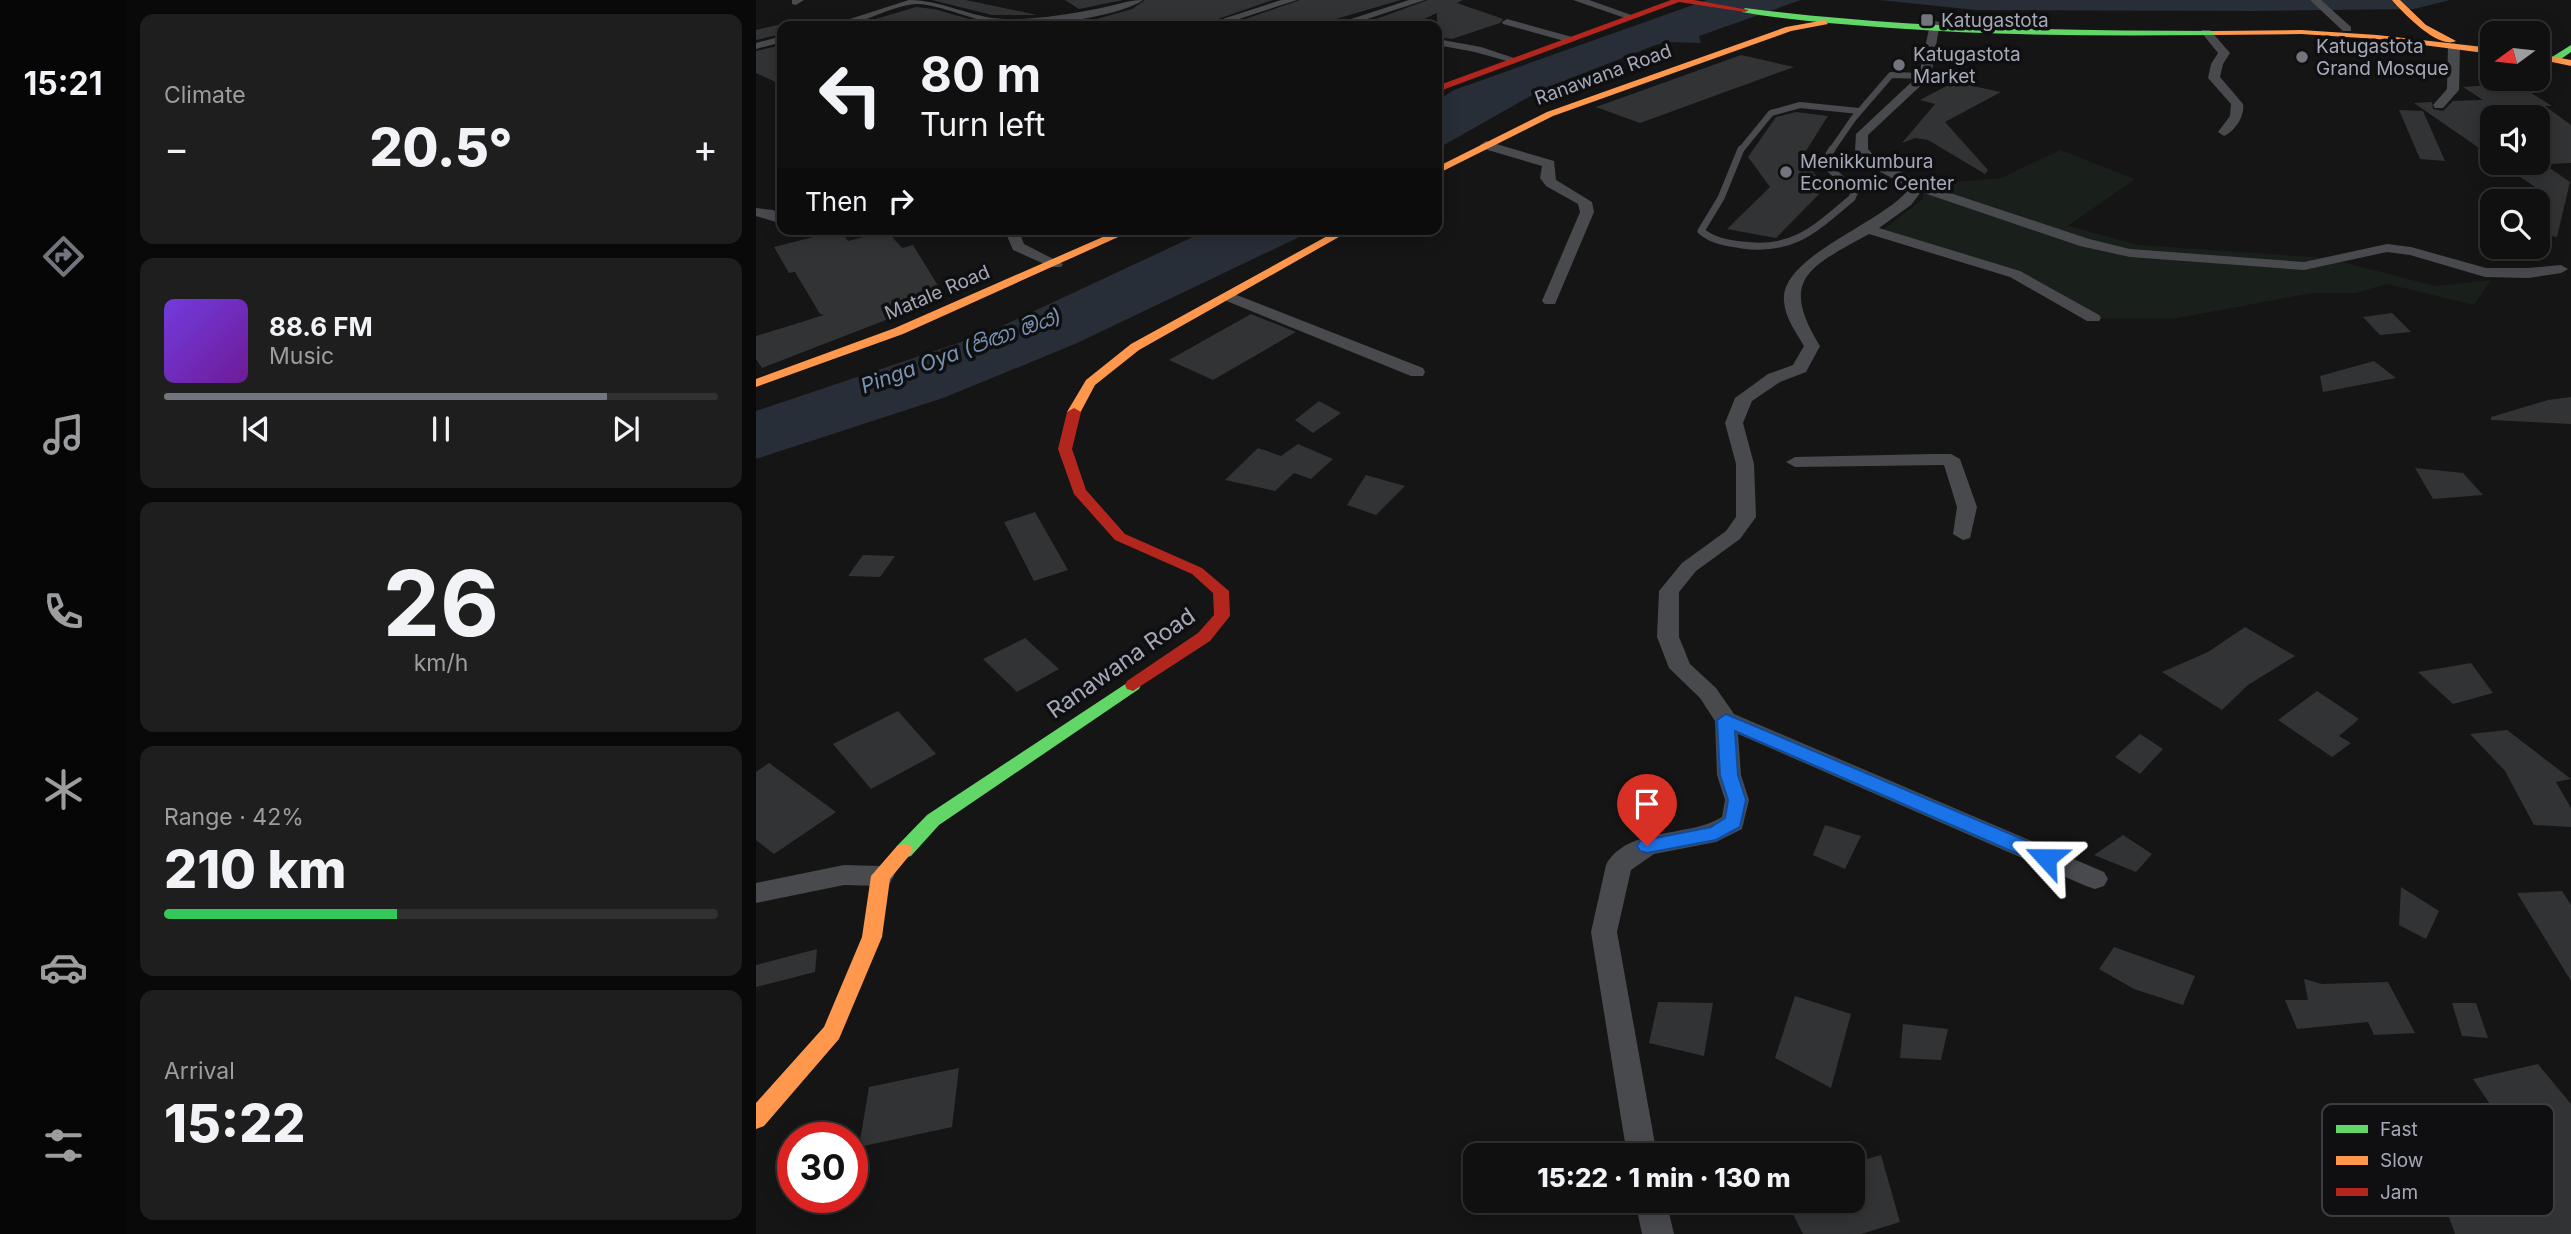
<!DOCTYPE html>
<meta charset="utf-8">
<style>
:root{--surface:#101010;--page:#1e1e1e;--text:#f1f3f6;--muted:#9c9d9f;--line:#303030;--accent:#73757e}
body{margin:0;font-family:Inter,"Noto Sans Sinhala",sans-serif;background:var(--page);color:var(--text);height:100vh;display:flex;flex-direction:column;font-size:26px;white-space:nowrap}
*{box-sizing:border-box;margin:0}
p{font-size:23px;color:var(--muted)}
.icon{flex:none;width:38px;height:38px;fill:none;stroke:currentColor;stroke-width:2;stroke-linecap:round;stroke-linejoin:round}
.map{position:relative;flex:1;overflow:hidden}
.drawer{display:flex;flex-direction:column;gap:14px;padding:14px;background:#090909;width:630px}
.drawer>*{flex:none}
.banner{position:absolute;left:21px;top:21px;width:665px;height:214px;border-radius:14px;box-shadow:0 4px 18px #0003,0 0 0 2px var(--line);background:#101010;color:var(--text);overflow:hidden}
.needle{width:46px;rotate:255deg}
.controls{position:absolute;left:1724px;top:21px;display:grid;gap:14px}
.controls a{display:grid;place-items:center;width:70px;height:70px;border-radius:14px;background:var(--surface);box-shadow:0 4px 18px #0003,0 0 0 2px var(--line);font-size:35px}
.speed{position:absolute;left:21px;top:1122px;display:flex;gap:14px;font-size:35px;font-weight:700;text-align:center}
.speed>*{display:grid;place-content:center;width:91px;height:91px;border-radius:50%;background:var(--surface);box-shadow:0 4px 18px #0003,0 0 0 2px var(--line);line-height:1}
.speed .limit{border:10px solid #d22;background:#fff;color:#111}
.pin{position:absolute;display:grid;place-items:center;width:60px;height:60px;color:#fff;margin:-72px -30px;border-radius:50% 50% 50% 0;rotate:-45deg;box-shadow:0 0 7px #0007}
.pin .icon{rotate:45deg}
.me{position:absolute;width:77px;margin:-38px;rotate:294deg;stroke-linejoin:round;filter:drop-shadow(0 0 5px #0008)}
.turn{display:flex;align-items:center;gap:24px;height:147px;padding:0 28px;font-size:32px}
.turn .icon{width:91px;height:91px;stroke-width:2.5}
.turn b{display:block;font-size:49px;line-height:60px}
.then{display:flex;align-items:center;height:66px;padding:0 28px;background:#0003;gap:14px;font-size:26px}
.big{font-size:52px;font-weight:800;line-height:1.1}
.drawer .card{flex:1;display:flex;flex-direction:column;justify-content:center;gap:10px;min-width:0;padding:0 24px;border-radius:14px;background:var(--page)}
.drawer .dial{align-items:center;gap:0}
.dial b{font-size:91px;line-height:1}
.song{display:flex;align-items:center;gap:21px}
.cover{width:84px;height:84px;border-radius:10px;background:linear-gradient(135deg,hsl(260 70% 55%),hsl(280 70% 35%))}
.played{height:7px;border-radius:4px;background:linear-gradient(90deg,var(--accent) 80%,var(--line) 80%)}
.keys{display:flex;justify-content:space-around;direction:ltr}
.heat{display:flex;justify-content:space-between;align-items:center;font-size:38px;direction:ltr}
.charge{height:10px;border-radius:5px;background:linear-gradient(90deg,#34c759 42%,var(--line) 0)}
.trip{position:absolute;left:707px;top:1143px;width:402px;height:70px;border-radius:14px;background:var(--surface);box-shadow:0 4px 18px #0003,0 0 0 2px var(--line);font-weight:800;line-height:70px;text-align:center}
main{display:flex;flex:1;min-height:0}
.menu{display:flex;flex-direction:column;width:126px;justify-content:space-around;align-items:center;background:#060606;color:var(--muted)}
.menu .icon{width:49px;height:49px}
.menu .selected{color:var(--accent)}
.menu b{font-size:32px;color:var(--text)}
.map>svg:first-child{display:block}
</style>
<main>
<nav class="menu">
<b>15:21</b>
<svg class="icon selected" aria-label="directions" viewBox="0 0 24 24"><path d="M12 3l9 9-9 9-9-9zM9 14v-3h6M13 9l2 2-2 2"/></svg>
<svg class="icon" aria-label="music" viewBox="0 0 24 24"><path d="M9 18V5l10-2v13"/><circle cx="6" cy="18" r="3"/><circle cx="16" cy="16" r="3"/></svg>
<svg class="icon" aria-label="phone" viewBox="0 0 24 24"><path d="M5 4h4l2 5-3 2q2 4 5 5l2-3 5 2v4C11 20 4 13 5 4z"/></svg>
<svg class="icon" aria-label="climate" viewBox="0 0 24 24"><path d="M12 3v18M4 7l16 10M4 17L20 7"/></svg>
<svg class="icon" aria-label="car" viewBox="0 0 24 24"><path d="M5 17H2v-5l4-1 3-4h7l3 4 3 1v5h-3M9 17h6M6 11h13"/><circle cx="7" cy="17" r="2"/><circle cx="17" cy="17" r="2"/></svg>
<svg class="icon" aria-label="filters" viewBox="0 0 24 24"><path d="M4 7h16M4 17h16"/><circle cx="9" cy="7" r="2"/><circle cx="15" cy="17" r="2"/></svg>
</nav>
<section class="drawer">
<div class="card"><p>Climate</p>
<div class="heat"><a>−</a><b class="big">20.5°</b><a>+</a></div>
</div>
<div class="card">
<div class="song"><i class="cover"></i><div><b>88.6 FM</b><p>Music</p></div></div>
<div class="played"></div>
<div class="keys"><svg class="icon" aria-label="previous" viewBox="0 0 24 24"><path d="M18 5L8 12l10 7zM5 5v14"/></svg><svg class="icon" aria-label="pause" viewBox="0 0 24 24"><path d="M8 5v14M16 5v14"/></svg><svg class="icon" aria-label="next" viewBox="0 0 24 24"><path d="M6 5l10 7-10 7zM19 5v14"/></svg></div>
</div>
<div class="card dial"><b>26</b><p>km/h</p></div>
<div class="card"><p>Range · 42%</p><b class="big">210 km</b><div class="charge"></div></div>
<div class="card"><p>Arrival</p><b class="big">15:22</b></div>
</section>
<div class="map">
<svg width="1815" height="1234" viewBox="0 0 1815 1234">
<rect width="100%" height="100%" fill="#151515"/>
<path fill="#191f1a" d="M1304 150 1379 179 1312 226 1383 245 1571 258 1679 286 1735 280 1718 305 1631 284 1600 293H1556L1422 318H1337L1291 290 1124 232 1167 199 1166 185 1245 178Z"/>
<path fill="#282e37" d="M951 0H1045L943 36 945 43 910 42 897 46 787 89 681 149V101L698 90Z
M1123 0H1694L1658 9 1496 11 1220 10Z
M454 229H560L319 344 187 398 0 459V411L229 334Z"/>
<path fill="#323335" d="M176 0H210L281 15H236Z
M309 0H367L323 9Z
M389 0H517L442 26H347L337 20 376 9Z
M544 0H645L556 26H469Z
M672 0H707L701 3 747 19 744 23 696 39 681 37V13L653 26 620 19Z
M160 7 178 9 238 26H96Z
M26 24V34L0 40V30Z
M26 45V85L0 73V51Z
M985 55 1038 67 884 123 840 107Z
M1198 82 1245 92 1189 122 1232 170 1229 174 1172 140 1159 138 1146 143 1179 104 1164 100Z
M1759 83 1796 106H1789L1815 125V163L1788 164 1814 182 1801 237 1782 233V189L1744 163H1782V117H1753L1736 106V157L1658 103 1676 102 1677 109 1687 111 1697 101 1727 100 1707 87Z
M1643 110 1667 111 1689 161 1664 159Z
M1040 112 1072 116 1046 157 1069 188 1020 238 971 229 1014 187 992 157 1020 117Z
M85 230 92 241 131 231 146 248 157 245 189 297 6 368 0 359V336L68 315 64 314 39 272 33 273 18 247Z
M1636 313 1655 332 1624 335 1607 317Z
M495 314 540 332 457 380 413 360Z
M1618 361 1640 378 1567 392 1564 376Z
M1815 397V424L1735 420V417L1792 400Z
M563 401 585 413 557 433 539 420Z
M542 444 577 459 555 479 538 473 519 491 469 480 502 448 525 456Z
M1659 468 1707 473 1727 495 1677 499Z
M610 475 649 486 620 515 591 505Z
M279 512 312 570 278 581 248 522Z
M107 555 139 556 124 577 92 576Z
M1489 627 1539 656 1492 685 1466 710 1406 672 1452 652Z
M269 638 303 669 261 692 227 659Z
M1715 663 1737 693 1697 704 1662 672Z
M1561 691 1603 719 1583 736 1595 743 1576 757 1522 720Z
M142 711 180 754 115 789 77 744Z
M1751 730 1815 779 1800 782 1815 808V827L1778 825 1749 771 1714 734Z
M1384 734 1407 749 1384 774 1359 757Z
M13 763 80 812 18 854 0 840V772Z
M1069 825 1105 836 1089 869 1057 855Z
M1367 835 1396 854 1380 872 1338 855Z
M1645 887 1683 911 1670 939 1643 925Z
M1806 891 1815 905V981L1761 893Z
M1358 947 1439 976 1427 1005 1378 989 1343 969Z
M61 949 59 972 0 987V965Z
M1548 979 1566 984 1632 982 1659 1033 1618 1035 1612 1022 1541 1029 1529 1000H1552Z
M1039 996 1095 1014 1075 1088 1019 1058Z
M902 1002 957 1003 948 1056 893 1043Z
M1696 1003H1720L1732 1038 1706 1036Z
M1147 1024 1192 1029 1185 1060 1144 1058Z
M1782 1064 1815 1104V1234H1699L1682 1186 1629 1183 1607 1116 1704 1122 1739 1210 1793 1214 1748 1115 1742 1116 1717 1079Z
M203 1068 196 1127 103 1147 113 1087Z
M1125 1155 1144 1222 1105 1234H1047L1030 1200H1097V1163Z"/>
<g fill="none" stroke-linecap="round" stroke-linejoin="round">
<path stroke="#494a4e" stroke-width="6" d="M984 151 1015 113 1044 105 1103 111
M1075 151 1097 119 1135 75 1169 76"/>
<path stroke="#494a4e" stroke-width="7" d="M985 149 965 198 945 231C957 241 971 243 986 245 1037 252 1059 229 1096 198L1099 191 1075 170 1070 159 1076 149"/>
<path fill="#494a4e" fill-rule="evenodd" d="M36 0H48L40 5 36 4Z
M153 0C186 0 216 18 248 19 281 20 313 14 345 8 360 5 372 0 387 0 364 17 275 29 245 25 222 22 180 3 160 4 131 6 104 28 72 26Z
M525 0H541L461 26H445Z
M653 0H669L599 23 602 26 580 24Z
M817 0H833L878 16 869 18Z
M1554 0H1565L1595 27V31H1587Z
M751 19 816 37 818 39 812 42 747 24 746 22Z
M1175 20 1184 22 1175 76 1112 135V149L1120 158 1167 184 1333 239 1374 249 1548 262 1631 244 1655 247 1730 268H1772L1805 265 1812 269 1805 273 1772 278 1729 277 1654 255 1631 252 1548 270 1374 257 1324 246 1165 192 1155 205 1123 228 1264 271 1343 315 1345 318 1343 321H1331L1254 277 1113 234C1054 267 1022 278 1064 346L1050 372 1024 382 996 401 987 423 998 464 1000 517 984 539 940 571 923 592V637L934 664 960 688 978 714 1348 872 1352 879 1348 886 1339 889 1330 886 982 734 985 775 993 800 986 829 960 842 898 854 875 870 861 932 901 1155H871L835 932 850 865C871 826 933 838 966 817L969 800 961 775 959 721 944 698 913 668 901 637 903 591 926 563 970 531 980 517V464L969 423 979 398 1012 374 1037 365 1048 346C1040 332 1029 318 1028 301 1024 256 1126 224 1154 188L1110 164 1099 150 1100 134 1163 75Z
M1446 30H1454L1474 53 1467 64 1464 77 1487 104C1489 116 1479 131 1468 136L1462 132 1474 116 1475 104 1452 78 1455 64 1462 53 1445 32Z
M26 36V42L0 49V43Z
M681 39 725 47 764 60 758 63 719 52 681 45Z
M1698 43 1704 46 1703 90 1687 108H1679L1677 105 1691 89 1692 46Z
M730 141 798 161 800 180 836 202 838 212 799 304H789L786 301 824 212 822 204 790 186 784 178 786 166 725 148 724 145Z
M0 208 17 210 26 215V224L0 216Z
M248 229H262L268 244 307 264 305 267H295L257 250Z
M473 292 667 368 669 372 667 376H655L468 300 465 297Z
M1176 454H1195L1204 459 1221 507 1214 538 1207 540 1197 534 1201 507 1188 465 1039 467 1030 462 1039 457Z
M88 865 125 866 134 869 138 876 134 883 125 886 88 885 0 903V883Z
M879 1200H910L918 1234H886Z"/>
<path fill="#63d668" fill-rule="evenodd" d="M989 8C1146 28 1302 31 1460 31L1464 33 1460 35C1351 36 1243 36 1135 28 1085 24 1035 21 986 12Z
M1815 45V52L1802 61H1796V57Z
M377 679 383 681 385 685 383 689 183 825 155 856 148 858 141 856 139 851 141 846 171 815Z"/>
<path fill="#ff974d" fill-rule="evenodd" d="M1636 0H1644L1670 25 1700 41C1683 50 1647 13 1636 0Z
M1069 20 1072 24 1035 31 797 116 681 174V167L791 112 1030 27Z
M1545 30 1621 35 1736 48V54L1621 39 1545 34 1460 35 1456 33 1460 31Z
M1782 54 1815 60V66L1782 59Z
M365 229H380L147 334 0 387V379L139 328Z
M584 229H597L383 350 339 385 323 415 318 416 311 412 330 380 375 344Z
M148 844 155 846 157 851 134 879 126 937 83 1039 8 1126 0 1129V1103L68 1027 106 937 115 876 141 846Z"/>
<path fill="#b3261e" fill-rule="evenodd" d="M915 0H938L993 10 989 12 923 2 681 92V86Z
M318 408 325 412 316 449 330 490 369 534 446 568 473 591 474 616 454 641 377 691 371 689 369 685 371 681 442 633 458 615 457 593 436 574 359 540 318 494 302 449 311 412Z"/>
</g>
<path fill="#1a73e8" stroke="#114b97" stroke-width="2" d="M970 714 1297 852 1299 858 1297 863 1290 865 1283 863 979 731 982 775 990 800 984 827 960 840 891 853 884 851 881 846 884 841 955 827 969 818 972 800 964 775 961 720Z"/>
<g fill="#73757e" stroke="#0f0f11" stroke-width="2.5">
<rect x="1164" y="13" width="14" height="14" rx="3.5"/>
<circle cx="1546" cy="57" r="7"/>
<circle cx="1143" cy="65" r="7"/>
<circle cx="1030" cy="172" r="7"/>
</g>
<g text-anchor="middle" stroke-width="7" stroke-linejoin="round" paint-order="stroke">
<g font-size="19" fill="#a5a9b7" stroke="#0f0f11" text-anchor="start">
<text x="1185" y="27">Katugastota</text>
<text x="1560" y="53">Katugastota<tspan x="1560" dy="22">Grand Mosque</tspan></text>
<text x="1157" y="61">Katugastota<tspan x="1157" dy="22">Market</tspan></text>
<text x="1044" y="168">Menikkumbura<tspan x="1044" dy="22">Economic Center</tspan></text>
</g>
<g font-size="19" fill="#a5a9b7" stroke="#0f0f11">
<text transform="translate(847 74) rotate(-20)" y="7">Ranawana Road</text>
<text transform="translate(181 292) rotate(-23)" y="7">Matale Road</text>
</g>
<g font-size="21" font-style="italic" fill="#7a93b3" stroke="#0f0f11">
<text transform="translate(205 351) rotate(-20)" y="7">Pinga Oya (පිඟා ඔය)</text>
</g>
<g font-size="23" fill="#a5a9b7" stroke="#0f0f11">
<text transform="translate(365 663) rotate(-35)" y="8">Ranawana Road</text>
</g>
</g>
<rect x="1566" y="1104" width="232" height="112" rx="10" fill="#0f0f11" stroke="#3c3d43" stroke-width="2"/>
<rect x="1580" y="1125" width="32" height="8" fill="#63d668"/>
<rect x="1580" y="1156" width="32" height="9" fill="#ff974d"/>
<rect x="1580" y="1188" width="32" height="8" fill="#b3261e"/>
<g font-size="19" fill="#a5a9b7">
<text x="1624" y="1136">Fast</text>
<text x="1624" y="1167">Slow</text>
<text x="1624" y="1199">Jam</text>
</g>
</svg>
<div class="controls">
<a><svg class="needle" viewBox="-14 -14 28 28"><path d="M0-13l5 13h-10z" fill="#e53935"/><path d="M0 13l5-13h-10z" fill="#9c9d9f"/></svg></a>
<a><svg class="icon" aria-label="sound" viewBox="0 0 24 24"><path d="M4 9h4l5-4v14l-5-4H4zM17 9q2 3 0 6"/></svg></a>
<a><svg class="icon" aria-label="search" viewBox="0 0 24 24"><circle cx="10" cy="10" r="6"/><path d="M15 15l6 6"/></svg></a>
</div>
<div class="speed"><div class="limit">30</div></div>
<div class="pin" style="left:891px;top:846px;background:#d93025"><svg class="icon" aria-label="arrive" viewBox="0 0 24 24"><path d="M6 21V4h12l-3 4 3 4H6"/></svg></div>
<svg class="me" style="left:1290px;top:858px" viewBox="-20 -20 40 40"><path d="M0-17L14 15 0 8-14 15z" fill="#1a73e8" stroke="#fff" stroke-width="4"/></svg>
<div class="trip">15:22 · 1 min · 130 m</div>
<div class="banner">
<div class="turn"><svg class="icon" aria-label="left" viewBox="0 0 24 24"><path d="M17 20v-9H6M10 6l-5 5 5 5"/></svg><div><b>80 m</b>Turn left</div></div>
<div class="then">Then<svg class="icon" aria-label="right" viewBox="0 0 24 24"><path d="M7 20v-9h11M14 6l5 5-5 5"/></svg></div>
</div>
</div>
</main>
